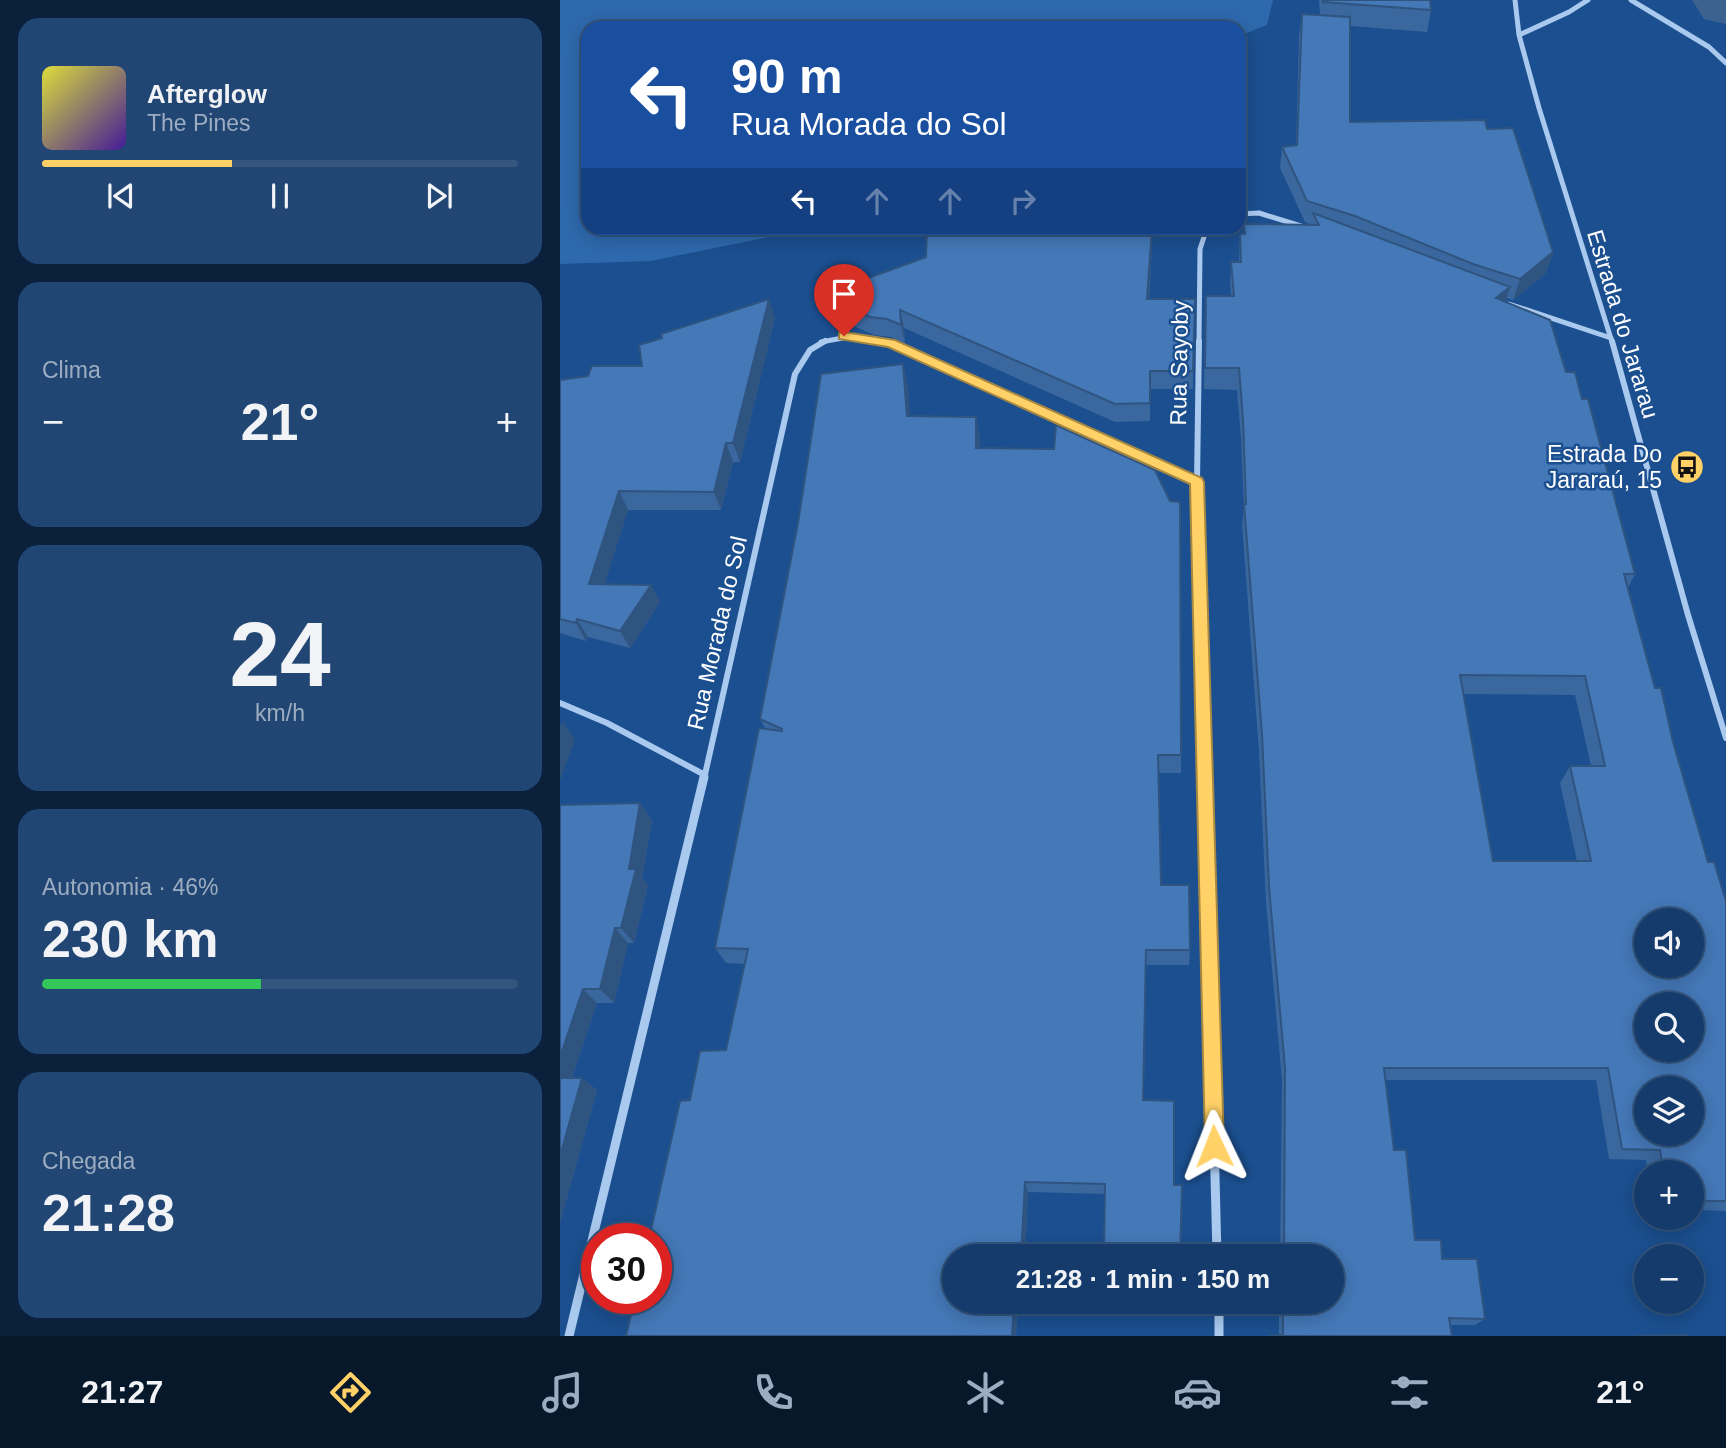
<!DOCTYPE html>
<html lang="pt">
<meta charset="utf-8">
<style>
:root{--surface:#143b6b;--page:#214673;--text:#f1f3f6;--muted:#9dadc1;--line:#33557e;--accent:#ffd166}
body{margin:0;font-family:Arial,sans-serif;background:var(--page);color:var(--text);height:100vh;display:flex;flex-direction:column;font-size:26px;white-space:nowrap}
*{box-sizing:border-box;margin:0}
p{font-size:23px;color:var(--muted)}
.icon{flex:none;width:38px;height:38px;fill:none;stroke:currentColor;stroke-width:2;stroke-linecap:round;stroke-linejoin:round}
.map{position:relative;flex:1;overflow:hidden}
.panel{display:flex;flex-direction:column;gap:18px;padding:18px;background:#0b203b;width:560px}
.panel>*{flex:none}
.top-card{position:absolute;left:21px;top:21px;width:665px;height:214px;border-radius:21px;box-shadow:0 4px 18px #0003,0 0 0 2px var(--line);background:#1a4fa0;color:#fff;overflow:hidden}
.controls{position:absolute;left:1074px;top:908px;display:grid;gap:14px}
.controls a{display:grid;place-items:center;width:70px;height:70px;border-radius:50%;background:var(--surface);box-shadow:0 4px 18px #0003,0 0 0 2px var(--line);font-size:35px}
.speed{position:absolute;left:21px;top:1223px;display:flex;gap:14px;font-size:35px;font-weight:700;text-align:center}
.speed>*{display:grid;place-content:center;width:91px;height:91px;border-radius:50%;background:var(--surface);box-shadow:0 4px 18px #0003,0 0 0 2px var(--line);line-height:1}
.speed .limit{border:10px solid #d22;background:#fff;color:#111}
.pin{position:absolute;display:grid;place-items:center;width:60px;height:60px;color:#fff;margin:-72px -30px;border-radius:50% 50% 50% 0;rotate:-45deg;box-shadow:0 0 7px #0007}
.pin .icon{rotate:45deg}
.me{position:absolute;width:77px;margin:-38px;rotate:358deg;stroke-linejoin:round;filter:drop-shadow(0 0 5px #0008)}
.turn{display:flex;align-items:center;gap:24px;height:147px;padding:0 35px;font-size:32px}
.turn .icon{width:91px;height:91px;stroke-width:2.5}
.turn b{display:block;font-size:49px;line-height:60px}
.lanes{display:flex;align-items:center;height:66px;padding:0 35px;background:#0003;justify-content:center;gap:35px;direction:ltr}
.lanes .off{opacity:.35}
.big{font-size:52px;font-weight:700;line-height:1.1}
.panel .tile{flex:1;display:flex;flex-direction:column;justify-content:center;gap:10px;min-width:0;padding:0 24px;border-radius:21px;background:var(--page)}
.panel .dial{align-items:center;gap:0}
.dial b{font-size:91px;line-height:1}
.song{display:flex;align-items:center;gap:21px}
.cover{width:84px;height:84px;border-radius:10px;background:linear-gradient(135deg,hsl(60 70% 55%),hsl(260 70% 35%))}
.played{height:7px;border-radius:4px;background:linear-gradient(90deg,var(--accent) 40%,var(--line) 40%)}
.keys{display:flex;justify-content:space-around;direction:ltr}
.heat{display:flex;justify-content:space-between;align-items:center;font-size:38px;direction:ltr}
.charge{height:10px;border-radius:5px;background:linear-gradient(90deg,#34c759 46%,var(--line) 0)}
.trip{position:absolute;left:382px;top:1244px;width:402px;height:70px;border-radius:35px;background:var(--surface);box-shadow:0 4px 18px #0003,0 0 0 2px var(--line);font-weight:700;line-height:70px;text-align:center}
.menu{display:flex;height:112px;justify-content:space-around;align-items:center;background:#08182b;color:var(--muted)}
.menu .icon{width:49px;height:49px}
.menu .selected{color:var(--accent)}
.menu b{font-size:32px;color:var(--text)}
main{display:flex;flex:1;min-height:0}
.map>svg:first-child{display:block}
</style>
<main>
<section class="panel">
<div class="tile">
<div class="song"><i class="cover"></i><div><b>Afterglow</b><p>The Pines</p></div></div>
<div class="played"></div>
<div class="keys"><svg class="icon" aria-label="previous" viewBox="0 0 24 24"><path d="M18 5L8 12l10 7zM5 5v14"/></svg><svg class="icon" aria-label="pause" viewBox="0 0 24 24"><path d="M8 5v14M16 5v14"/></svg><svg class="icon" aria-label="next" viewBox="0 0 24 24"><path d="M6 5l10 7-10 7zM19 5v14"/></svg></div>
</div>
<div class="tile"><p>Clima</p>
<div class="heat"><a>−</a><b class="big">21°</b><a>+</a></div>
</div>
<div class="tile dial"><b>24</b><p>km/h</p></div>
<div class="tile"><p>Autonomia · 46%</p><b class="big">230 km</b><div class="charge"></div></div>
<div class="tile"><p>Chegada</p><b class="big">21:28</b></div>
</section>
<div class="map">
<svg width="1166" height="1336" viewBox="0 0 1166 1336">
<rect width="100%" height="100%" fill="#1b4f8f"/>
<path fill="#2e69ad" d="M0 0H713L707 25 679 36V28H28V228H253L91 261 0 264Z"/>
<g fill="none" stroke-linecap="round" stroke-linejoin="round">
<path fill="#3c6290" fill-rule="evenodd" d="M1132 0H1166V24L1144 19Z"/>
<path stroke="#a9c9ee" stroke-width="5" d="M955 0 959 35 979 108 1052 342
M1071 0 1149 47 1166 63
M959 35 1009 12 1028 0
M679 214 699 213 744 227
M949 304 1051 338
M261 342 288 337 327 342
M639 342 640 249 647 228"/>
<path stroke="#a9c9ee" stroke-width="6" d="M317 341 330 343 637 482
M639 341 637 482 645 779
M1052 341 1128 615 1166 738
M0 703 47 723 145 775
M144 779 235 374 250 350 265 341"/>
<path stroke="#a9c9ee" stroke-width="9" d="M645 777 657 1256
M659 1302V1336
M9 1336 144 777"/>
</g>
<path fill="#3a679d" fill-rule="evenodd" d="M759 0H870L871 10 867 32 790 26V122L927 129 993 252 986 273 953 300 947 298 946 302 1006 372 1022 399 1075 574 1068 588 1095 688 1113 742 1148 862 1166 901V1211L1132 1210V1172H1088L1086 1160 1049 1159 1036 1080H826L834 1150 855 1240 882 1259 925 1319 915 1325H890L719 1335V1302H772V1256H720L722 1080 706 902 699 752 682 524 684 508 681 439 677 390 644 389 645 317 646 296H671L670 284 671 262H679L680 234H684V224L752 225 745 222 720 168 722 147 736 145 739 35 742 14 760 15ZM903 694 1015 695 1031 766H1010L1000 783 1017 861H933Z
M367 228H593L589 299 633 371V389H590V421L555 422 344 328 345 343 331 337 314 335 267 314 262 295 366 257Z
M215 318 180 462H173L161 510H68L44 584 91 585 100 602 70 648 28 637 26 641 0 633V380L28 376 82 366Z
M343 364 348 386 350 416 416 417 420 439V448L494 449 496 425 595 470 610 501 620 502 621 755V773H598L601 885H629L630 950 629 965H585L584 1100 614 1101V1185H622L620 1256H544L545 1194 468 1192 465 1256H394V1302H458L456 1336H66L75 1298H96V1239H89L120 1101 130 1100 140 1051 166 1050 184 964 166 963 155 948 199 728H205L200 719 238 523 261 374Z
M80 803 92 821 82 878 88 885 74 943H68L54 1003H37L12 1078H22L37 1090 0 1223V805Z"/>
<path fill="#305480" d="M592 228 593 233 587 318V299Z
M993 252 986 273 953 300 960 279Z
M950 287 944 308 936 298Z
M209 299 215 318 180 462 173 443Z
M340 310 344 328 345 343 341 325Z
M343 364 348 386 352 438 347 416Z
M416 417 420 439V470L416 448Z
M166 443 173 462 161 510 154 492Z
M59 491 68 510 39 602 29 584Z
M91 585 100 602 70 648 60 631Z
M17 619 28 637 26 641 16 623Z
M2 721 15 739 0 781V727Z
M80 803 92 821 82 878 88 885 74 943 61 928 69 869Z
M55 928 68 943 54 1003 40 989Z
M23 989 37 1003 8 1090 0 1084V1057Z
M22 1078 37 1090 0 1223V1156Z
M465 1182 468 1192 465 1256H461Z
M454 1302H458L456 1336H452Z"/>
<path fill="#4478b7" stroke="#305480" stroke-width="2" fill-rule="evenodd" d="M763 0H870L871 10 763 2Z
M742 14 790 17V122L925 120 927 129 953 128 993 252 960 279 913 264 795 216 747 201 722 147 737 145Z
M753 213 950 287 936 298 990 320 1006 372H1015L1022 399H1028L1075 574H1064L1095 688H1101L1113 742 1148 862H1154L1166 901V1201H1132V1172H1104L1100 1150 1062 1149 1048 1068H824L834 1150H846L855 1240H881L882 1259H917L925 1319 889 1318 892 1336H708L723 1335V1302H772V1256H724L725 1068 709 887 702 734 684 504H686L683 419 679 368H645L646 296H674L671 262H681L680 234H685L684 224 759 225ZM900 675 1025 676 1045 766H1010L1031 861H933ZM1087 920H1132V966H1087ZM1087 1004H1132V1050H1087ZM1087 1088H1132V1134H1087Z
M367 228H592L587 299H635L633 371H590V403L555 404 340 310 341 325 327 319 310 317 262 295 366 257Z
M209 299 173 443H166L154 492 59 491 29 584 91 585 60 631 17 619 16 623 0 619V380L28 376 32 366H82L79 345 102 338 101 334Z
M343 364 347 416 416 417V448L494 449 496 425 595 470 610 501 620 502 621 755H598L601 885H629L630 950H586L583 1100 614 1101V1185H622L620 1256H544L545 1184 465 1182 461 1256H394V1302H454L452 1336H66L75 1298H96V1239H89L120 1101 130 1100 140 1051 166 1050 188 949 155 948 199 728 222 731V729L200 719 238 523 261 374Z
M80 803 69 869H76L61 928H55L40 989H23L0 1057V805Z
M0 1078H22L0 1156Z
M1127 1335V1336H1075Z"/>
<path fill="#ffd166" stroke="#a68842" stroke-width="2" d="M284 332 335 340 642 478 644 482 664 1146 662 1153 654 1156 647 1153 645 1146 630 484 328 347 279 339V333Z"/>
<defs>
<g id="bus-disc" transform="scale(1.75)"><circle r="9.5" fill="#ffd166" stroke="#1b4f8f"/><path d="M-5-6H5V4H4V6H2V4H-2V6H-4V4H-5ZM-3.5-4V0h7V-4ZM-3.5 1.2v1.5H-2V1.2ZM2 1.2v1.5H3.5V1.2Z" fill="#111"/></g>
</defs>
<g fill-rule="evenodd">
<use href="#bus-disc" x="1127" y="467"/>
</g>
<g text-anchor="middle" stroke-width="5" stroke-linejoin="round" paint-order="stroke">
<g font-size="23" fill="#fff" stroke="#1b4f8f">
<text transform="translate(1063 324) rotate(73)" y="8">Estrada do Jararau</text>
<text transform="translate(619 363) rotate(-89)" y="8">Rua Sayoby</text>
<text transform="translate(157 633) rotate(-77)" y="8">Rua Morada do Sol</text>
</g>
<g font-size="23" fill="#fff" stroke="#1b4f8f" text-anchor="end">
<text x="1102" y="462">Estrada Do<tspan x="1102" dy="26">Jararaú, 15</tspan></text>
</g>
</g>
</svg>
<div class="controls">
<a><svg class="icon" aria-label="sound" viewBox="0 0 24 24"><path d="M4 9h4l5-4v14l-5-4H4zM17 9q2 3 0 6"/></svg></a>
<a><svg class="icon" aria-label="search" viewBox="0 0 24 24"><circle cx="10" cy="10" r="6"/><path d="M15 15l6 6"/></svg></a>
<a><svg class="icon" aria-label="layers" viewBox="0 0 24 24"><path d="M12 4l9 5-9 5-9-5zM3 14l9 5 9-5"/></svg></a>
<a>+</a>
<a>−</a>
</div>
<div class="speed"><div class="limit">30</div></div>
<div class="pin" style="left:284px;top:336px;background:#d93025"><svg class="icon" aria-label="arrive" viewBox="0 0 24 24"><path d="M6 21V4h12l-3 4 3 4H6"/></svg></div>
<svg class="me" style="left:654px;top:1146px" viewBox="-20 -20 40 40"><path d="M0-17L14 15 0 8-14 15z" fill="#ffd166" stroke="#fff" stroke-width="4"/></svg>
<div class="trip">21:28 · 1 min · 150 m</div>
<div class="top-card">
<div class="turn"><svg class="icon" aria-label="left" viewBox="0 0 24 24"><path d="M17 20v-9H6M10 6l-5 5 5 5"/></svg><div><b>90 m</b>Rua Morada do Sol</div></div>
<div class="lanes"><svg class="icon" aria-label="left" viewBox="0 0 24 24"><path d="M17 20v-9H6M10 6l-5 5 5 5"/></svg><svg class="icon off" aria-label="ahead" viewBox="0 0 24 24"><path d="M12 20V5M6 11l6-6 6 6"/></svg><svg class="icon off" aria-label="ahead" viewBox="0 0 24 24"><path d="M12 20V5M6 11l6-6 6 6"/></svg><svg class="icon off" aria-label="right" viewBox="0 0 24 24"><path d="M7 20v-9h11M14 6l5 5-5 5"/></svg></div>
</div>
</div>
</main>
<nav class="menu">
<b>21:27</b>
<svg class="icon selected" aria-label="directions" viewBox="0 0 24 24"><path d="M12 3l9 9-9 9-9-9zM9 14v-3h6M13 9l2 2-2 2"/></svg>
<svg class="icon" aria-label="music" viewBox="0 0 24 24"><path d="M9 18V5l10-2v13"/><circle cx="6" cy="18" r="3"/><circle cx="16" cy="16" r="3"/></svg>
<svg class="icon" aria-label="phone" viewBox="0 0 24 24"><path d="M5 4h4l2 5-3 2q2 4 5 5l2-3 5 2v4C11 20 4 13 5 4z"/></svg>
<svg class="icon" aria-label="climate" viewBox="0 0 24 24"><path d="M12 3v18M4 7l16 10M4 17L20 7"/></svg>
<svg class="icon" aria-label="car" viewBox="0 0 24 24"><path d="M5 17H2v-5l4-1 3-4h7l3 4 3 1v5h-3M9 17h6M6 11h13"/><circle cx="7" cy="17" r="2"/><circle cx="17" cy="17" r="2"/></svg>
<svg class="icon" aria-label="filters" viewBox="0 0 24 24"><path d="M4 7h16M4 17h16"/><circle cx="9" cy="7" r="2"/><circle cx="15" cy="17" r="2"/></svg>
<b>21°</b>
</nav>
